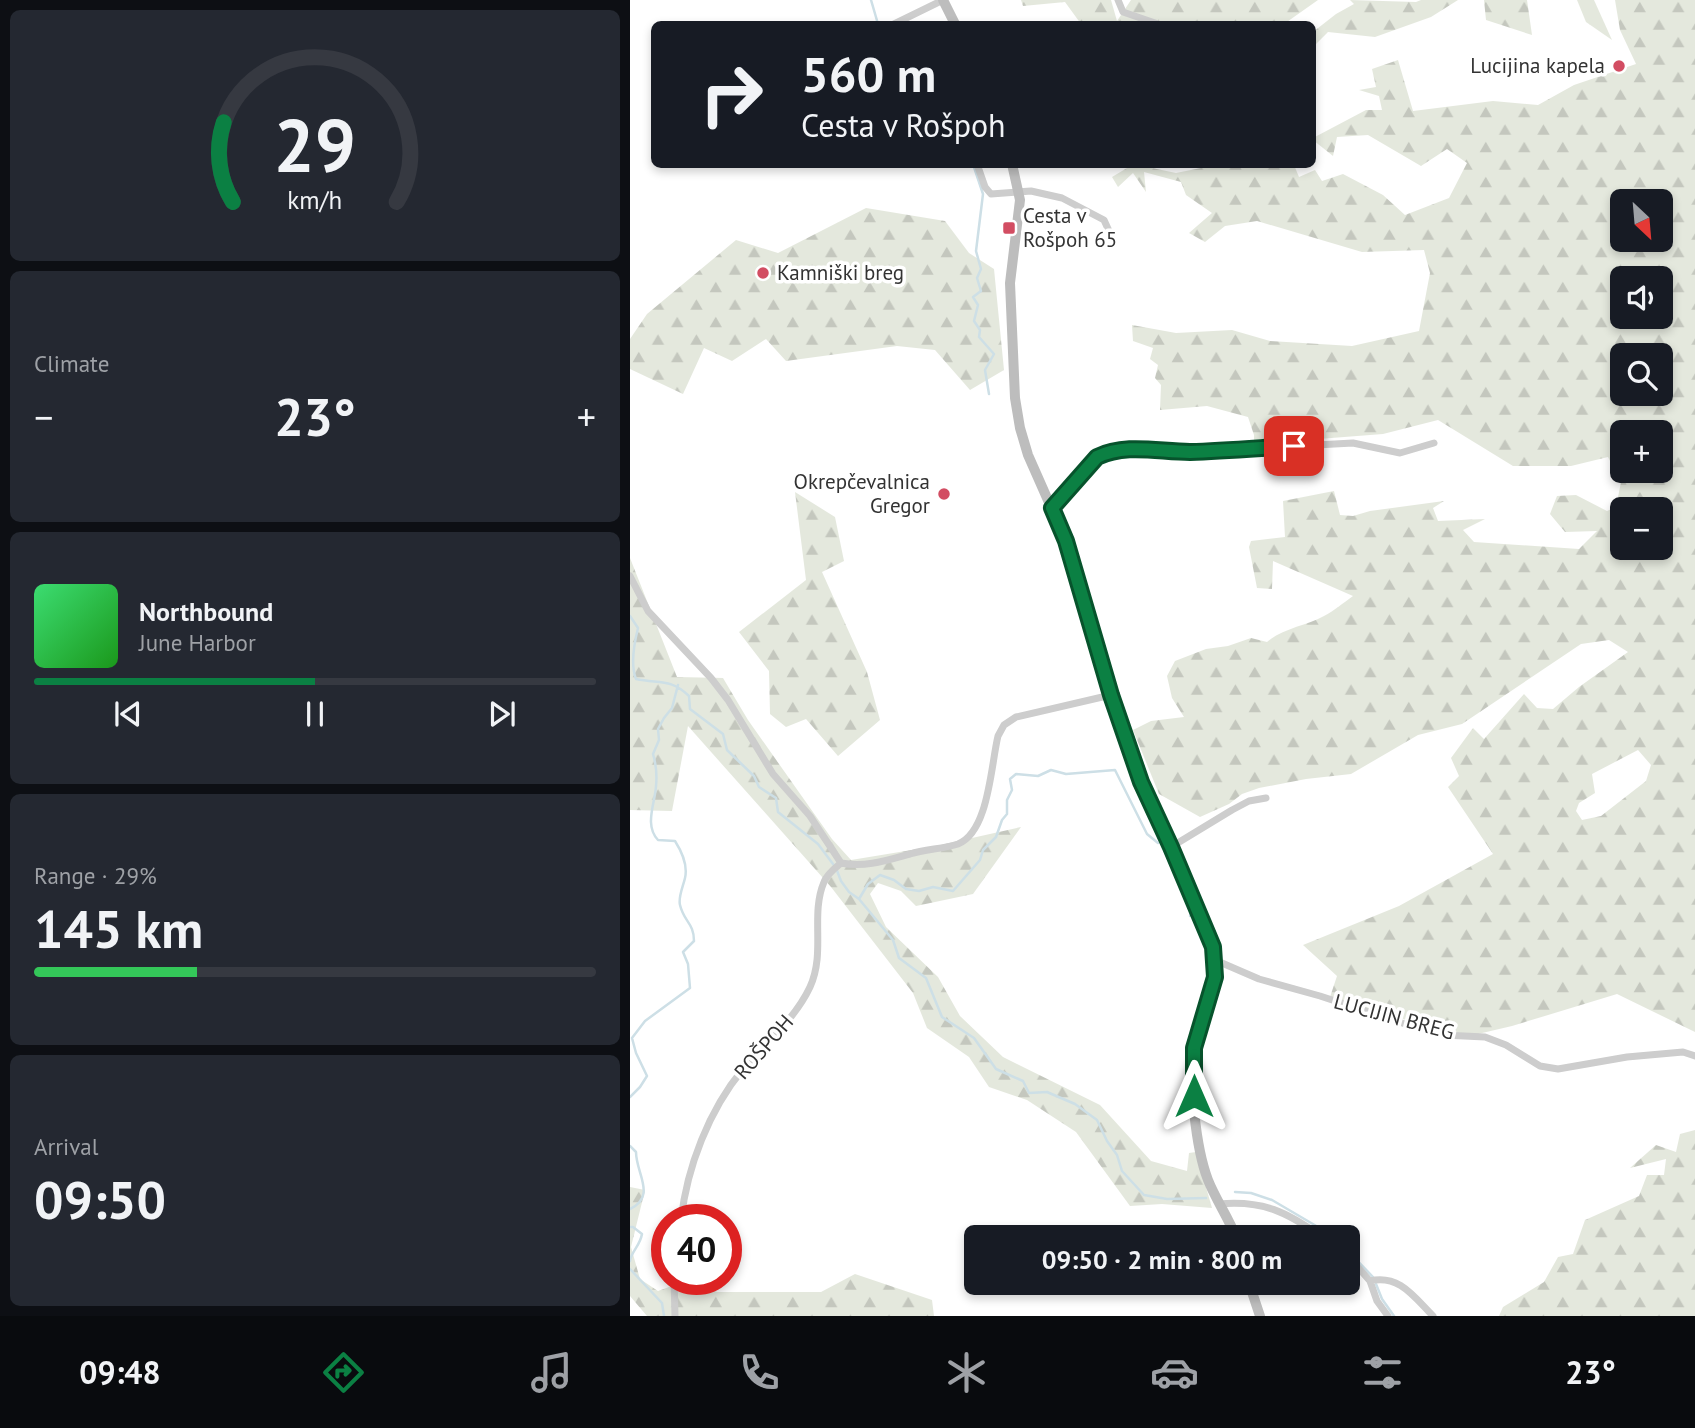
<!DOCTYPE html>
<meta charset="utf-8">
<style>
:root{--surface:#171b24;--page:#242831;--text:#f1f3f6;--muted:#9ea1a6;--line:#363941;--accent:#0b8043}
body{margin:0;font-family:"PT Sans",sans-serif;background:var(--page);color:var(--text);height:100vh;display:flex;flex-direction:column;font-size:26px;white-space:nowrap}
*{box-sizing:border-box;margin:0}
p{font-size:23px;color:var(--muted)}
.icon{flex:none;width:38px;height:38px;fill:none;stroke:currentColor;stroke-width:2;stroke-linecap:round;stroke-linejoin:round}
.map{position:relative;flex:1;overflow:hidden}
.drawer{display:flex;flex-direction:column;gap:10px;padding:10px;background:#0d0f14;width:630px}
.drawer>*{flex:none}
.hud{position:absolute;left:21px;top:21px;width:665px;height:147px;border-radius:10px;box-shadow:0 4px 10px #0003;background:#171b24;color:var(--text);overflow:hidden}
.needle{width:46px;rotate:154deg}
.controls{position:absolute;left:980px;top:189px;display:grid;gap:14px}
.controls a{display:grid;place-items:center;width:63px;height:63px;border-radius:10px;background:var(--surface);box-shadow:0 4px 10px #0003;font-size:35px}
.speed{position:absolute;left:21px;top:1204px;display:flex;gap:14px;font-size:35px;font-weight:700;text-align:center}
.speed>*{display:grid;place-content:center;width:91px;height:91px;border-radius:50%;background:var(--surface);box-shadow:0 4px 10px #0003;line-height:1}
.speed .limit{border:10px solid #d22;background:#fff;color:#111}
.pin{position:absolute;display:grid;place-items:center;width:60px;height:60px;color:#fff;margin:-30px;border-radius:14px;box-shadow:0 4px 10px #0006}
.me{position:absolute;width:77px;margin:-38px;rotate:0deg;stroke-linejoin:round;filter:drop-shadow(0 0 5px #0008)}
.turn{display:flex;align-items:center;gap:24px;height:147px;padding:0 35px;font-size:32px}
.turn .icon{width:91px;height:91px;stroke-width:2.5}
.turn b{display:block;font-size:49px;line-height:60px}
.big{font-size:52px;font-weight:600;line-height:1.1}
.drawer .tile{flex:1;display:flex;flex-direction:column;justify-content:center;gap:10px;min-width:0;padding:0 24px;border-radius:10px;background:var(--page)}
.drawer .dial{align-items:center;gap:0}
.dial svg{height:182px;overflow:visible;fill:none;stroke:var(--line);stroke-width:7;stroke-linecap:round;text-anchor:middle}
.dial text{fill:var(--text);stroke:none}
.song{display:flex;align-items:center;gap:21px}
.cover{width:84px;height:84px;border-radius:10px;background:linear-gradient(135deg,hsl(140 70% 55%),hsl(120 70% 35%))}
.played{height:7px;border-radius:4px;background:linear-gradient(90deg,var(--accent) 50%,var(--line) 50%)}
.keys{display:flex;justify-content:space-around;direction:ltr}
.heat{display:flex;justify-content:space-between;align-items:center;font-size:38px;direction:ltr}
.charge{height:10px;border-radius:5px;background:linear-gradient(90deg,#34c759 29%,var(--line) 0)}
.trip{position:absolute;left:334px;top:1225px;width:396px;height:70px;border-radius:10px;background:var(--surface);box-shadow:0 4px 10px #0003;font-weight:600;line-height:70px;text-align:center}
.tab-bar{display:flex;height:112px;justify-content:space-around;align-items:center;background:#090b0e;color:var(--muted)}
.tab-bar .icon{width:49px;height:49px}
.tab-bar .active{color:var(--accent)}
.tab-bar b{font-size:32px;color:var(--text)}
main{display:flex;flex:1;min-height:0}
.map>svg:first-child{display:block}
</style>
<main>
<section class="drawer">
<div class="tile dial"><svg viewBox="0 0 100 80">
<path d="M14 69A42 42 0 1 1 86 69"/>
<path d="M14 69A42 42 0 0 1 10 34" stroke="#0b8043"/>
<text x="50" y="56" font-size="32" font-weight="700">29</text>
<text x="50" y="72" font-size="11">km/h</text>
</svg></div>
<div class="tile"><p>Climate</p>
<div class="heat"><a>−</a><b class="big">23°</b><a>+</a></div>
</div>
<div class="tile">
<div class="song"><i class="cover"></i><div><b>Northbound</b><p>June Harbor</p></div></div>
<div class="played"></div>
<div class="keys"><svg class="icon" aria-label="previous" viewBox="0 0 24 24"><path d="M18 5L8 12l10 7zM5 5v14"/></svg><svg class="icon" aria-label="pause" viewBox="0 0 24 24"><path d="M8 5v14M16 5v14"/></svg><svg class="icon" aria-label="next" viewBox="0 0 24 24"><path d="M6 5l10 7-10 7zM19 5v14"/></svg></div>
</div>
<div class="tile"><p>Range · 29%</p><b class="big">145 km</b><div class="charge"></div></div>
<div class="tile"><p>Arrival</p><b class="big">09:50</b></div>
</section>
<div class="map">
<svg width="1065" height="1316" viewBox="0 0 1065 1316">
<defs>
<pattern id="grass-tufts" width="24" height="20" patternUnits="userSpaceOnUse" patternTransform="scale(1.75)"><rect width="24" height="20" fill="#e4e8dd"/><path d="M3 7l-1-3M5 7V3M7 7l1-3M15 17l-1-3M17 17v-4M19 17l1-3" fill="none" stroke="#c4c7be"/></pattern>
<pattern id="forest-firs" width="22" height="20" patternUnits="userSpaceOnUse" patternTransform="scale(1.75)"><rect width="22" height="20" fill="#e4e8dd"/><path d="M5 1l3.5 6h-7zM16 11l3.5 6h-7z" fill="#c4c7be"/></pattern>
</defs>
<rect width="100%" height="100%" fill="#fff"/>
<path fill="url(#grass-tufts)" d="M947 0H964L982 40 956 22Z"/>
<path fill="url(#forest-firs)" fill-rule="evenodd" d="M391 0H481L487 21 501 0H688L654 24H451L435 2 393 6Z
M720 0 786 2 791 0H828L801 17 745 37 698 32 683 47V32L706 14 724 4Z
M854 0H897L902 35 856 20Z
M985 0H1065V1032L987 994 882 1026 835 1037 797 1022 770 1019 700 997 707 976 673 945 769 906 863 854 818 787 829 776 821 758 843 728 854 739 894 694 907 708 923 709 949 687 998 652 979 640 951 644 832 724 788 735 721 774 676 779 629 788 612 794 599 804 570 817 529 794 503 730 521 721 554 717 542 698 537 676 545 661 576 649 598 646 621 638 637 642C653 628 676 626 694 616 704 611 713 603 723 596L643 561 642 589 627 588 619 547 621 541 655 537 653 501 704 491 710 515 723 516 740 511 814 501 803 508 808 521 855 519 833 530 844 542 949 549 967 531 935 532 920 514 927 496 946 495 977 511 986 507 991 482 978 457 941 466H883L808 420 753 434 624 444V435L618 417 577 406 530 410 531 385 525 378 528 365 520 359 523 348 503 341 502 325 546 333 602 330 640 341 722 346 789 331 800 273 794 250 732 252 627 221 595 226 575 242 559 233 582 213 556 195 551 182 514 172 516 192 503 173 488 187 482 177 502 165H521L522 168 546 173 586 165H664L669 177 685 170 692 181 713 174 753 195 775 215 819 198 837 163 817 149 791 166 738 135 707 137 703 156 683 140V138L736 110H752L749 96 729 90 746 87 742 69 768 60 783 111 863 101 908 105 944 85 1006 64 990 30ZM992 201H1031V240H992ZM992 278H1031V317H992ZM992 355H1031V394H992ZM992 432H1031V471H992ZM992 509H1031V548H992ZM1008 750 1021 765 1016 781 971 816 952 820 946 811 949 803 965 793 962 774Z
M236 208 315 221 339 253 364 269 374 370 340 390 305 350 267 346 156 361 136 339 102 361 74 348 53 394 0 369V339L17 314 106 240 148 253Z
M165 492 205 517 214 561 192 572 237 672 250 720 208 756 176 719 156 727 140 714 139 671 109 632 176 580Z
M0 558 47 677 93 678 118 720 202 839 221 860 306 846 391 827 343 894 286 906 271 891 248 883 240 894 256 927 308 977 330 1016 373 1057 470 1105 521 1161 557 1171 559 1153 566 1152 582 1208 532 1204 500 1206 446 1132 397 1100 359 1087 339 1057 297 1028 283 993 201 887 58 726 42 811 0 810Z
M1065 1130V1316H869L873 1307 914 1282 928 1257 943 1254 955 1220 1009 1196 1017 1175H1034L1036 1159 1000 1168 1026 1145 1046 1152 1050 1134Z
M0 1187 15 1190 1 1247 10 1279 28 1291 61 1279 87 1292H191L225 1274 302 1300 304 1316H17L0 1296Z"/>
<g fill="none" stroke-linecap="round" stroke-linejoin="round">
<path stroke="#cddfe6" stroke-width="2.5" d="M241 0 248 24
M343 164 353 194 346 251 351 269 347 278 351 291 343 297 348 305 344 321 350 330 349 337 364 354 355 370 359 394
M0 616 8 628C4 644 0 664 6 679 30 684 40 678 59 696L60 709 93 734 97 750 124 776 129 787 146 798 148 812 188 844 206 868 211 881 219 892 229 899 263 940 269 958 296 978 312 1017 344 1038 366 1069 393 1081 399 1093 417 1092 445 1104 467 1120 477 1141 487 1155 492 1171 514 1195 537 1199 576 1198
M533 848 550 884
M554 892 562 912 560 916
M229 899 238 884 250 875 264 880 276 889 289 891 303 887 323 891 350 860 353 850 366 837 372 820 377 814V800L382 790 380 779 386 774 408 776 421 770 436 774 485 770 517 834 528 843
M0 1097 10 1087 17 1076 6 1053 2 1038 15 1021 60 988 58 964 53 952 64 941C64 923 54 922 50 905 48 897 53 887 55 878 58 865 52 852 45 841L28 840C14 825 25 804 26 786 27 776 26 764 23 754L29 740 28 729 34 718 42 708 48 685
M0 1146 6 1152C6 1174 27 1196 0 1209
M605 1192 621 1193 642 1200 705 1237
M0 1227H3L12 1234C10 1246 1 1252 0 1261
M718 1251 743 1277
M0 1269 32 1303 34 1316
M746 1284 752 1299 764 1316"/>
<path stroke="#cdcdcd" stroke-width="7" d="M488 0 493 12 528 24
M264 24 313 0
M347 164 355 187 361 194 401 191 432 198 474 220 479 231
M422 508 467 457 486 451 521 449 558 452 723 443 770 453 804 443
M0 576 18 611 81 678 98 700 143 774 180 816 211 863
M541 847 602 810 619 801 636 798
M211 863C235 868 258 860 280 854 296 849 313 849 328 844 359 832 361 764 368 736L374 725 386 717 481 695
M585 960 629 979 690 996 772 1023 813 1035 855 1037 876 1045 910 1066 928 1069 997 1057 1053 1052 1065 1056
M589 1204C633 1200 657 1212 692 1237
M51 1220C57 1167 79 1110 113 1069 136 1043 165 1019 180 987 196 952 180 915 194 882 197 874 205 868 211 863
M718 1256 740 1281 747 1301 758 1316
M44 1279 45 1316
M740 1281C769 1274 784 1297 803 1316"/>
<path stroke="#bdbdbd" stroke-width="10" d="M313 0 325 24
M382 164 390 200 380 283 385 398 390 428 398 455 436 541 481 695 511 782 580 937C592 988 574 1001 565 1047 558 1079 566 1149 578 1180 586 1200 598 1217 606 1237
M619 1283 630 1316"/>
</g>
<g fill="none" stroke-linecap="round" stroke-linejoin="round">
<g stroke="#07532c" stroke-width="18">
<path id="route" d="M564 1096V1048L585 977 583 947 541 847 511 782 481 695 436 541 422 508 467 457C496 443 529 452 560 452 594 451 630 448 664 446"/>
</g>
<use href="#route" stroke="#0b8043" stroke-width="12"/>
</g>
<g fill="#d24d62" stroke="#fff" stroke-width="2.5">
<circle cx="989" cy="66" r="7"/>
<rect x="372" y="221" width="14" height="14" rx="3.5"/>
<circle cx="133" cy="273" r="7"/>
<circle cx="314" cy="494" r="7"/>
</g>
<g text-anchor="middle" stroke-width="7" stroke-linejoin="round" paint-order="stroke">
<g font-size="21" fill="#333" stroke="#fff" text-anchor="end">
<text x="975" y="73">Lucijina kapela</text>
<text x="393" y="223" text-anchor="start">Cesta v<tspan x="393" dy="24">Rošpoh 65</tspan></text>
<text x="147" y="280" text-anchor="start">Kamniški breg</text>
<text x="300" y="489">Okrepčevalnica<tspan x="300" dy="24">Gregor</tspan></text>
</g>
<g font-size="21" fill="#333" stroke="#fff">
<text transform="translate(764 1017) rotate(15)" y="7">LUCIJIN BREG</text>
<text transform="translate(134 1047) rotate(-49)" y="7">ROŠPOH</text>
</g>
</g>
</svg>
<div class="controls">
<a><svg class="needle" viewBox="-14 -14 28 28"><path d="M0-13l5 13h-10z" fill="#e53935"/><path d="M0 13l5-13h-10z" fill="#9ea1a6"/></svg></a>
<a><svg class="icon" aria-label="sound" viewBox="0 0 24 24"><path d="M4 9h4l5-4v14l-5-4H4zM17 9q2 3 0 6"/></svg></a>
<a><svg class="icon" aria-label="search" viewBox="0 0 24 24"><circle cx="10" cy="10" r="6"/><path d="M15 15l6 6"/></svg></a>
<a>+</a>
<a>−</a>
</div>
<div class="speed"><div class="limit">40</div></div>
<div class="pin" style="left:664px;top:446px;background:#d93025"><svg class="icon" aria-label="arrive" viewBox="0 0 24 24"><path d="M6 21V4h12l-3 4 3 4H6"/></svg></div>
<svg class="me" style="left:564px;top:1096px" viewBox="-20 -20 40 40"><path d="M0-17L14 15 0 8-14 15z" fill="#0b8043" stroke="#fff" stroke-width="4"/></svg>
<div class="trip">09:50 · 2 min · 800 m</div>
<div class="hud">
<div class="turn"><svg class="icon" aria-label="right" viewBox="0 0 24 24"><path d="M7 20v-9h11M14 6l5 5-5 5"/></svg><div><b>560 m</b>Cesta v Rošpoh</div></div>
</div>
</div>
</main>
<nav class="tab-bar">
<b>09:48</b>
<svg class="icon active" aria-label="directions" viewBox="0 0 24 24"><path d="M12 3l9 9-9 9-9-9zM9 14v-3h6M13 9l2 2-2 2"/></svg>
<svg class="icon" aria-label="music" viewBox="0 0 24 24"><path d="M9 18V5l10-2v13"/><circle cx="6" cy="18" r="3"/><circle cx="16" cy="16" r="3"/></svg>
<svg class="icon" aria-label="phone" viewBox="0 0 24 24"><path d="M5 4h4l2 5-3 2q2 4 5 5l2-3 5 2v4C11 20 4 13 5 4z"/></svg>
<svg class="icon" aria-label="climate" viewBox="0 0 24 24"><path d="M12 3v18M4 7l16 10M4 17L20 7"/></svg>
<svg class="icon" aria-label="car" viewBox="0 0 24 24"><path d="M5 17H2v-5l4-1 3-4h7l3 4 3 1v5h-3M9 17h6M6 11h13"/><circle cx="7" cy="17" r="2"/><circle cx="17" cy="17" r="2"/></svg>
<svg class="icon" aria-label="filters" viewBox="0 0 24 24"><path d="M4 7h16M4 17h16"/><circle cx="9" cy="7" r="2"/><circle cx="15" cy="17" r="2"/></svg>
<b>23°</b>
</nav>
